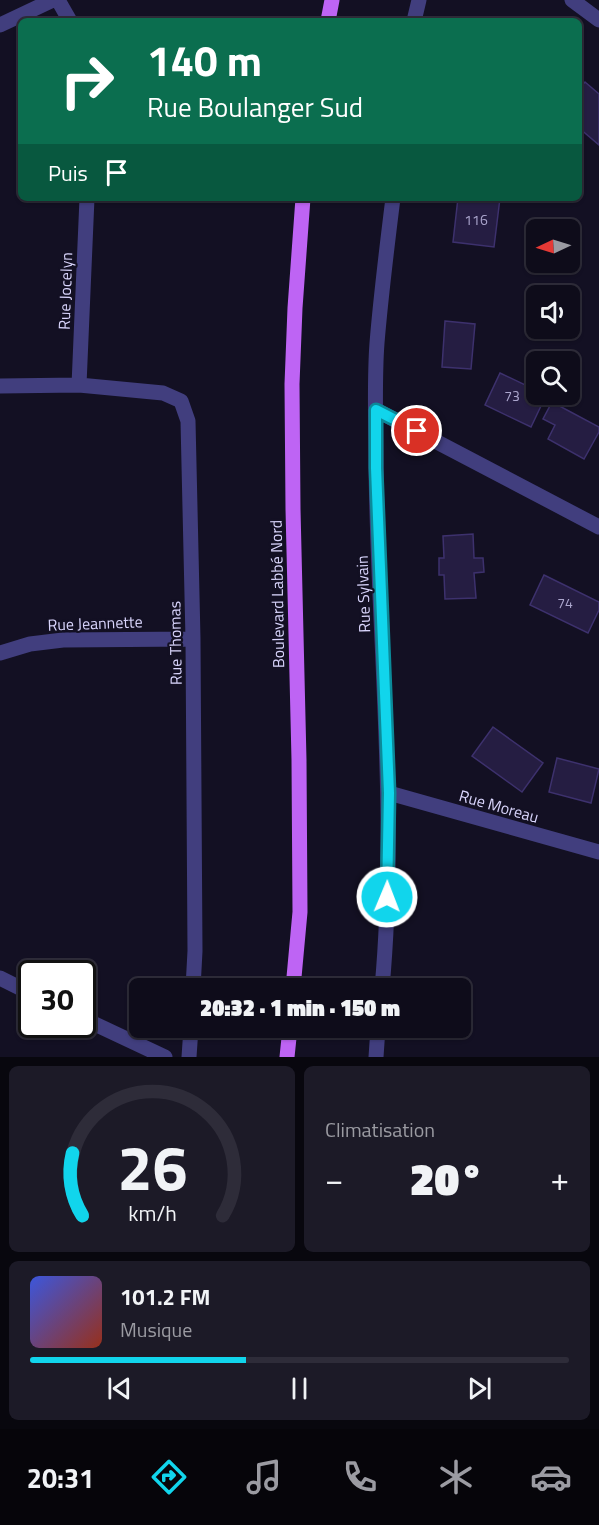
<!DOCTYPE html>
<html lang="fr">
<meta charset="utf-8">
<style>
:root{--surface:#0e0c1a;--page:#1c1a27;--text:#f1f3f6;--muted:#9b9ba2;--line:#2e2c39;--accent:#11d5ec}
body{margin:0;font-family:"Titillium Web",sans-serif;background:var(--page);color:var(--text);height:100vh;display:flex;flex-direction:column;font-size:22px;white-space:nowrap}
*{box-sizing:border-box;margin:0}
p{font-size:20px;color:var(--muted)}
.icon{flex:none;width:33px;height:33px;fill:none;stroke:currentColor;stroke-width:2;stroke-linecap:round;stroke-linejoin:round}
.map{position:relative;height:1057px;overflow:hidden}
.sheet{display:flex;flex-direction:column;gap:9px;padding:9px;background:#08070e;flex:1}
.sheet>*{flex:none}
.hud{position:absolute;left:18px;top:18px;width:564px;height:183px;border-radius:9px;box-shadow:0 2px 4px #0004,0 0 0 2px var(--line);background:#0b6e4f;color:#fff;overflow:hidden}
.needle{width:39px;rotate:266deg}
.controls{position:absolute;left:526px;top:219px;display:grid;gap:12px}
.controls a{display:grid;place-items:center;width:54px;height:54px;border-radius:9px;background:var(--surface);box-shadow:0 2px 4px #0004,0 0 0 2px var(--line);font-size:30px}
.speed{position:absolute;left:18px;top:960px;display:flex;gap:12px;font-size:30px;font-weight:700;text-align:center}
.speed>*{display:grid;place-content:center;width:78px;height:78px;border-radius:50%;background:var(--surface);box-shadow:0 2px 4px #0004,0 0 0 2px var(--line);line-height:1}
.speed .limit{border:3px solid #111;border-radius:9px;background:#fff;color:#111}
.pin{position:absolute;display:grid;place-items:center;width:51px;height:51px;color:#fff;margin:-26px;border:3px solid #fff;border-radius:50%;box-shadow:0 2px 6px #0007}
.me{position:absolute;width:66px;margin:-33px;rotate:1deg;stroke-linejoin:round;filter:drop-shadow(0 0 4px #0008)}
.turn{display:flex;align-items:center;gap:21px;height:126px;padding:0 30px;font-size:27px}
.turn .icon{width:78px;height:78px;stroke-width:2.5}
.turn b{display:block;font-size:42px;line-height:51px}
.then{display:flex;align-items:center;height:57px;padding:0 30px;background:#0003;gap:12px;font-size:22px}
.big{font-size:45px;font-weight:800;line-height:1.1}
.sheet .widget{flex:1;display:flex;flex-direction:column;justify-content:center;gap:9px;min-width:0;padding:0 21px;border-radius:9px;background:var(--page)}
.sheet .dial{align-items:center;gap:0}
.dial svg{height:156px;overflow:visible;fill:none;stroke:var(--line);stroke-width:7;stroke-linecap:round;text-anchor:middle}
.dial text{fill:var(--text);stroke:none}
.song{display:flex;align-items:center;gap:18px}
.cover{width:72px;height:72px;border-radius:9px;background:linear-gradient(135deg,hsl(230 70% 55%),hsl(10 70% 35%))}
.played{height:6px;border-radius:3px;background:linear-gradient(90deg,var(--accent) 40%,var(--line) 40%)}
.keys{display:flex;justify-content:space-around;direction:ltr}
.heat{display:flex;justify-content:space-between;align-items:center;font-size:33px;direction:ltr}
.sheet .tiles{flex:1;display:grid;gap:9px;grid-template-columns:1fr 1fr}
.widget:last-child{grid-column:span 2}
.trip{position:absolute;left:129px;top:978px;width:342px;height:60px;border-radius:9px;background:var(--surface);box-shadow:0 2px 4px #0004,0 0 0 2px var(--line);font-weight:800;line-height:60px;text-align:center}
.tab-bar{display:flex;height:96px;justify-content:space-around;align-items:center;background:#06050a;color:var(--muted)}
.tab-bar .icon{width:42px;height:42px}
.tab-bar .current{color:var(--accent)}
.tab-bar b{font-size:27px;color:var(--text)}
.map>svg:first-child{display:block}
</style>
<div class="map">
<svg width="599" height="1057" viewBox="0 0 599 1057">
<rect width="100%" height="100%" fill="#131023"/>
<path fill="#251d42" stroke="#3d316d" stroke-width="1.5" d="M585 82 599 94V145L579 128V89Z
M458 198H500L494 247 453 242Z
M445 321 475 324 471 369 442 367Z
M500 373 536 390 531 402 541 406 531 427 485 405Z
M552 402 599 427V432L584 459 548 439 555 425 543 419Z
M473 534 474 558H483L484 572 474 573 476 598 445 599 444 575H439V558H444L443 536Z
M544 575 599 602V610L588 633 530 605Z
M493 727 543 763 522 792 472 756Z
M557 758 599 769 591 803 549 792Z"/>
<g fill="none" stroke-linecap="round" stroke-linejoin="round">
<path stroke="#413e7e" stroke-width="15" d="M58 0 70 21
M572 0 599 20
M414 21 419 0
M0 25 53 0
M79 385 87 198
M0 386 79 385 163 393 181 401 188 421 193 639 195 951 193 988
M376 410 599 527
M0 653 30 644 63 640 193 639
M389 793 599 852
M0 978 32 994
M382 988C398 814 378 640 376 466 376 425 374 383 377 343 381 294 387 246 393 198
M82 1018 165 1057
M189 1057 191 1028
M376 1057 378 1028"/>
<path stroke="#be64f4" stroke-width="15" d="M328 21 332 0
M293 988 300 912 299 760 293 509 292 384 295 308 303 198
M287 1057 290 1028"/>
</g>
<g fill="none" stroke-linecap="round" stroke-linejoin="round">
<g stroke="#0b8a99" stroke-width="15">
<path id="route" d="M387 897 389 793 376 468V410L417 431"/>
</g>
<use href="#route" stroke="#11d5ec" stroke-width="10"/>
</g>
<g text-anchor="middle" stroke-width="4.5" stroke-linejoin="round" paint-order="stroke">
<g font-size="14" fill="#aca7ce">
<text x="476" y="225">116</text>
<text x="512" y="401">73</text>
<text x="565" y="608">74</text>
</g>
<g font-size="16" fill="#d9d5fc" stroke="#131023">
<text transform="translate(65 291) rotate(-88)" y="6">Rue Jocelyn</text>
<text transform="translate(277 594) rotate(-91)" y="6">Boulevard Labbé Nord</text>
<text transform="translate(363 594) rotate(-92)" y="6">Rue Sylvain</text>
<text transform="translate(95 623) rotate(-2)" y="6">Rue Jeannette</text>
<text transform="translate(175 643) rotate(-91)" y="6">Rue Thomas</text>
<text transform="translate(499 806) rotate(16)" y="6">Rue Moreau</text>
</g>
</g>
</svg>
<div class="controls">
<a><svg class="needle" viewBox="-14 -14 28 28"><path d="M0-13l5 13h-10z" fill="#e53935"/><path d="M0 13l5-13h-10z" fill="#9b9ba2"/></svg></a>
<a><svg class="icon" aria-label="sound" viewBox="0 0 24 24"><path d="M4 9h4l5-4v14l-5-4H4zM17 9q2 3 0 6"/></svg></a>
<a><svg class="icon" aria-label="search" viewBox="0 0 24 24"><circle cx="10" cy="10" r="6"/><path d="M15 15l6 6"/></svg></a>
</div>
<div class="speed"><div class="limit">30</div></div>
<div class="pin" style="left:417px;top:431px;background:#d93025"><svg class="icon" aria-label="arrive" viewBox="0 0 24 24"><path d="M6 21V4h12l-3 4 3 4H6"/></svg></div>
<svg class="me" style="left:387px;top:897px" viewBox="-20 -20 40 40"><circle r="17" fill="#11d5ec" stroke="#fff" stroke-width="3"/><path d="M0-11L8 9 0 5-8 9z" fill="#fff"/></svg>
<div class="trip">20:32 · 1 min · 150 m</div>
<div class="hud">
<div class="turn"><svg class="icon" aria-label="right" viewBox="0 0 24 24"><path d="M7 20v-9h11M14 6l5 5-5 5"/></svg><div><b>140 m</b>Rue Boulanger Sud</div></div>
<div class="then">Puis<svg class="icon" aria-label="arrive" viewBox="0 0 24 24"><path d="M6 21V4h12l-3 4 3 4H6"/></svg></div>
</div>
</div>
<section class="sheet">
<div class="tiles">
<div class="widget dial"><svg viewBox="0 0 100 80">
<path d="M14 69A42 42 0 1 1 86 69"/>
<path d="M14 69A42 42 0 0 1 9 37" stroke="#11d5ec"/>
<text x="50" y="56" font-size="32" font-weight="700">26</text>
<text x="50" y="72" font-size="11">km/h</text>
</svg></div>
<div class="widget"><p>Climatisation</p>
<div class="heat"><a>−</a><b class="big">20°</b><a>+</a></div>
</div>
<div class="widget">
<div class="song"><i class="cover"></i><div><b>101.2 FM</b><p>Musique</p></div></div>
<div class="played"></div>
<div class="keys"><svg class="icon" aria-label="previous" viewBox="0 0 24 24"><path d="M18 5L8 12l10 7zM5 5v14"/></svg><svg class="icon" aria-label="pause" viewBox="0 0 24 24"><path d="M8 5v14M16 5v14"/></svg><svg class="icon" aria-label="next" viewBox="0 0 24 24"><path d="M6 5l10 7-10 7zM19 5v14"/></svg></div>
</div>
</div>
</section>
<nav class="tab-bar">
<b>20:31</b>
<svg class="icon current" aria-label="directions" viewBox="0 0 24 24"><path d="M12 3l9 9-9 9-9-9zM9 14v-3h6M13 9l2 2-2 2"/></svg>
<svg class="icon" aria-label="music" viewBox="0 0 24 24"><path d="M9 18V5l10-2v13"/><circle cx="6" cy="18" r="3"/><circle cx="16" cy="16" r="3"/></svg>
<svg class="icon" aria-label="phone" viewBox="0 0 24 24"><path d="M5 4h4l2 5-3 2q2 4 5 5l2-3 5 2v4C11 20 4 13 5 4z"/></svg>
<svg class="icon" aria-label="climate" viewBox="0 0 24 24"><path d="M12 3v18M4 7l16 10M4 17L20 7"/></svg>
<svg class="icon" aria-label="car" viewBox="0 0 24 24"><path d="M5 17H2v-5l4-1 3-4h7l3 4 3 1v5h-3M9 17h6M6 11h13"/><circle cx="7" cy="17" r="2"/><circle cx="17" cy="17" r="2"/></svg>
</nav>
